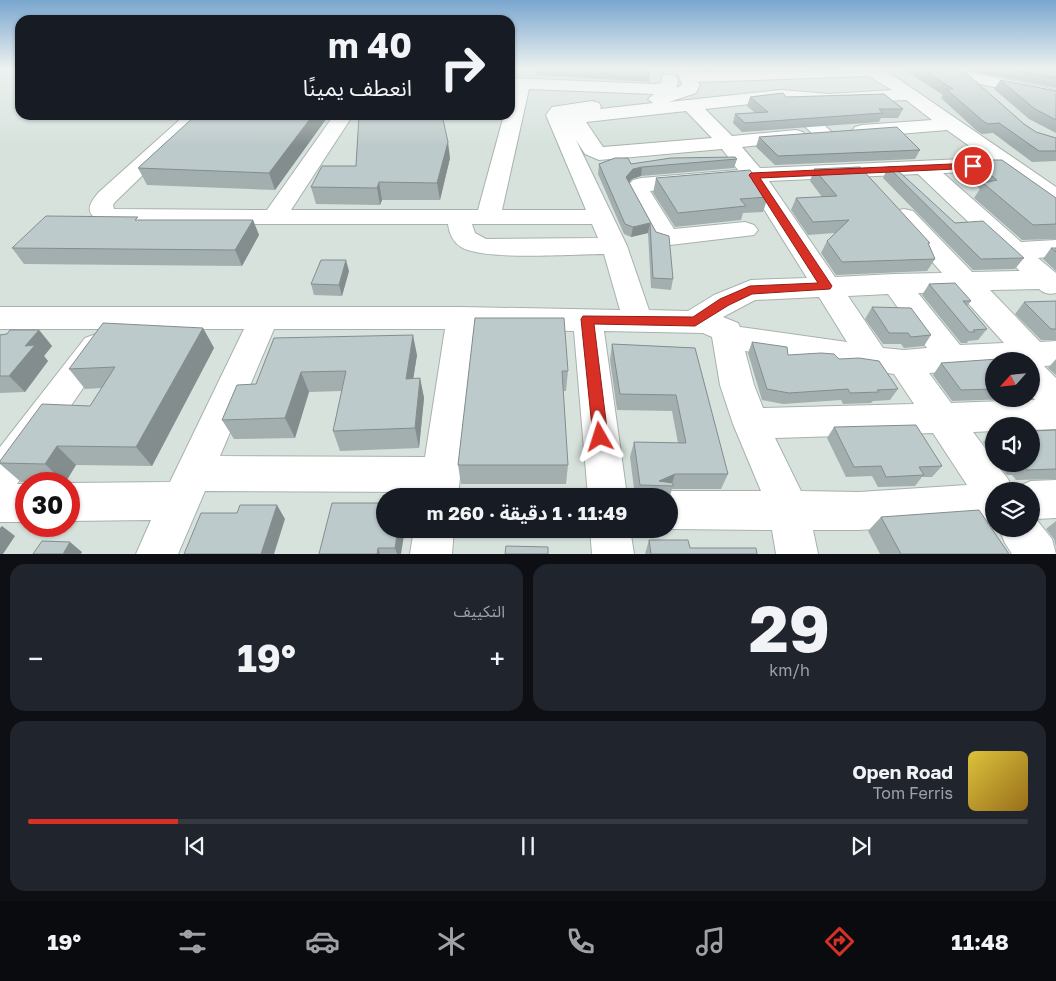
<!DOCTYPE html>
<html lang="ar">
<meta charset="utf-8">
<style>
:root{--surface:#171b24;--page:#20242c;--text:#f1f3f6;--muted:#9ea1a6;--line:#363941;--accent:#d93025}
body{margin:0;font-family:"Golos Text","Noto Sans Arabic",sans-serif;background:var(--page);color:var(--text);direction:rtl;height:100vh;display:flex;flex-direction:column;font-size:19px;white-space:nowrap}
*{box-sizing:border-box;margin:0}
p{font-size:16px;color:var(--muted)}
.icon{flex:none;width:28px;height:28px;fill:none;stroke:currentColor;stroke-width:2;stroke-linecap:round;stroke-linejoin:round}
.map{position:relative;height:554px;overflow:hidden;direction:ltr}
.sheet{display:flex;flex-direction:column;gap:10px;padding:10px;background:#0d0f14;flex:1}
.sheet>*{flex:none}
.guide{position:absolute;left:15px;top:15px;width:500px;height:105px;border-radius:15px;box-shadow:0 1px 4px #0004;direction:rtl;background:#171b24;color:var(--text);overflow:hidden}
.needle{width:32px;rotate:243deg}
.buttons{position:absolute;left:985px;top:352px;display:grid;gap:10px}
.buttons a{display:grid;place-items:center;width:55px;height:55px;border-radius:50%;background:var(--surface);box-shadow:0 1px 4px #0004;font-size:25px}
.speed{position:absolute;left:15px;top:472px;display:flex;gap:10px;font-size:25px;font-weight:700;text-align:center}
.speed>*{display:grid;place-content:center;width:65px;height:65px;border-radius:50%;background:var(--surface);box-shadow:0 1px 4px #0004;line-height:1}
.speed .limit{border:8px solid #d22;background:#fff;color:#111}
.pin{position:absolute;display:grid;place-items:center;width:42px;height:42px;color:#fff;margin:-21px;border:2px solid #fff;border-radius:50%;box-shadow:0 1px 5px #0007}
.me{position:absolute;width:55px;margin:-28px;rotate:354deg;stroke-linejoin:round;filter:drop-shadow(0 0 4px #0008)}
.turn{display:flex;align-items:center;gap:18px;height:105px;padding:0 20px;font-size:22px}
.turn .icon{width:65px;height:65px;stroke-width:2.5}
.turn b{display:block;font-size:35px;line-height:42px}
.big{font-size:38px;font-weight:700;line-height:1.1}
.sheet .widget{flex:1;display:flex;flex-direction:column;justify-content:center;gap:8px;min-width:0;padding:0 18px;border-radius:15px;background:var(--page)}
.sheet .dial{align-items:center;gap:0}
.dial b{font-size:65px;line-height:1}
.song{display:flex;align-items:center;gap:15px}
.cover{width:60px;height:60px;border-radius:8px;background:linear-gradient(135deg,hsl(50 70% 55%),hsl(40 70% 35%))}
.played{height:5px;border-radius:2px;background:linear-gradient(90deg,var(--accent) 15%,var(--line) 15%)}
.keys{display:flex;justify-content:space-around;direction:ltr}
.heat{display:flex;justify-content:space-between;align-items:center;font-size:28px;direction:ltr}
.sheet .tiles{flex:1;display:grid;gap:10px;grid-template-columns:1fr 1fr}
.widget:last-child{grid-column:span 2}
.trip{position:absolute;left:376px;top:488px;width:302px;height:50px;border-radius:25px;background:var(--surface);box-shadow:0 1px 4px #0004;font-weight:700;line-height:50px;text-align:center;direction:rtl}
.menu{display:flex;height:80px;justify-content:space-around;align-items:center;background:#090b0e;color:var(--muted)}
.menu .icon{width:35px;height:35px}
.menu .selected{color:var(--accent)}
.menu b{font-size:22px;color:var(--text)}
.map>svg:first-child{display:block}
</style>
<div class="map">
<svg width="1056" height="554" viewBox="0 0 1056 554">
<rect width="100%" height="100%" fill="#d7e2dd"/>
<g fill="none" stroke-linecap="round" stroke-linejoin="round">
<g stroke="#a7b2ad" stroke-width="2">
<path id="minor" d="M677 69H693L694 72 879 69 897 78 1056 187V205L1048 203 1003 171 943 173 1021 242 1056 240V256L1038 258 1056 273V293C1050 295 1043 293 1039 289L990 290 1040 342 1056 341V365L1044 366 1056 378V429L1031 430V426H994V431L973 432 994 460V464H996L1008 479 1013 491H994V521L859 530H813L818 554H776L772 530 670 529V496H656L670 491H761L733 424 720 385 712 337 703 333 604 331 627 496H588L574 331 476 329 458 496H420V492L205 491 178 554H136L151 520 69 521 67 484 69 483 170 482 244 329H0V307H462L620 310 604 254C573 254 483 261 461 247 453 242 449 233 448 224H116C94 220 79 214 99 192L185 115H205L115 202 113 205 114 209 267 210 334 115H353L291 210H478L504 115H510L512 88H510V78L655 84 661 83 663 75H675L678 79 677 88 682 85ZM868 76 892 90 830 94 781 90 669 102 696 93 700 85 698 82ZM529 89 654 94 648 99 653 103 600 109 601 107 599 103 592 101 552 107 546 115 586 210H502ZM906 100 932 120 862 125 855 127 852 131 855 135 862 137 947 130 986 158 760 168 742 147 803 140 806 136 803 132 796 130 732 136 705 109 778 101 817 138 824 140 831 138 834 134 799 102 830 104ZM686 111 712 138 603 147 586 122ZM576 140 585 154 599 160 722 149 738 170 641 178 633 180 626 188 652 235 656 241 670 245 754 235 758 230 754 225 745 222 674 229 650 191 747 182 807 278 751 280 714 295 688 311 649 310 627 246ZM918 174 1020 271 972 272 913 211 904 209 895 211 892 216 942 273 894 274 835 277 769 181ZM472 224H592L598 238 486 239 475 233ZM958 292 1004 343 960 345 918 293ZM888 294 927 348 904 350 883 348 848 296ZM819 297 847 342 740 327 738 323 723 317 755 300ZM274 329H445L425 457 220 456ZM745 351 894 374 914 404 763 408 754 385ZM994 361H1031V396L1035 400 951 403 929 373 994 368ZM933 433 967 485 859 492 801 491 775 438Z
M925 69H955L1056 90V100L933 74 927 72Z
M96 334 107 338 112 346 17 484H26V522H0V447L85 338Z
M1056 480V518L1036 519 1052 539 1056 554H1012L1005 543 999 529H1031V491H1015L1017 487 1031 481Z
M414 529H454L452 554H410Z
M590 529H630L634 554H592Z"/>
</g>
<use href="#minor" fill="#fff" fill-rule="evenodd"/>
</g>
<path fill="#a3aeaf" d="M536 69H651L649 82 536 75Z
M705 69H752L706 70Z
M903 69H948L1024 124 1036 132 1056 138V161L1032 162 993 133 982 134 977 131 941 98 943 95Z
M962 69H1056V88Z
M1000 80 1056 91V133L1029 119 994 89Z
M750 97H786L903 109 898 118H881L879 122 742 132 733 123 735 114 755 113 747 106Z
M196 115H329L275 190 147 185 138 168Z
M759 137 920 150 915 159 775 165 756 147Z
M450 158 440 200H382L380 205 316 204 311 187 356 166Z
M737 159 734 168 641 176 632 179 629 182 656 232 673 279 671 290 651 288 648 233 631 237 624 234 598 174 599 164H631Z
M971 160 1056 198V239L1022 240 974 198 980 189 962 174Z
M888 167 955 223 1024 258 1015 269 973 270 883 178Z
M814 169 929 245 935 259 927 271 836 275 821 253 827 241 835 233 808 235 791 210 796 198 822 197 810 181Z
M656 178 768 197 763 212 743 213 741 220 675 227 653 193Z
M139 220H253L259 235 242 266 24 264 12 248Z
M1051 248H1056V271L1043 259Z
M349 271 342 296 314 295 311 284Z
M929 284 971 301 967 306 987 329 978 340 968 341 967 343H961L922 295Z
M1056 301V340H1041L1015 314 1024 302Z
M872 307 931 335 924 346 904 348 901 344H883L865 319Z
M475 318 568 371 566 391H563L568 465 566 484H461L458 465Z
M203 328 214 348 152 466 76 465 65 483 21 482 0 464V461L90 406 102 388 85 389 69 369Z
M39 330 52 346 44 356 48 361 25 392 0 393V335L7 334Z
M274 338 417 355 413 379 420 378 424 398 419 448 340 451 333 431 342 391 309 392 295 438 234 439 222 420 256 384Z
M752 342 788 355 839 359 898 389 890 400 873 401 871 403 843 404 841 400 783 404 762 400 748 353Z
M612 344 695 348 728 474 721 489H672L670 496H635L630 457 634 442 678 443 672 411 617 410 610 360Z
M1056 359V375L1048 368Z
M994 361V399H1012L952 401 933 375 941 363Z
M834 427 942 466 932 477H922L915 486 878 487 872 476 846 477 827 438Z
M1056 430V479L1016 480 1012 475H1007L997 464H1031Z
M994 432V459L983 442Z
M385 503 401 554H319Z
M881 517 1009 554H880L868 531Z
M1056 521V547L1054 539 1046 529Z
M649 540 690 548 757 554H645Z"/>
<path fill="#848d8e" d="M313 115H329L275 190 269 173Z
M448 142 450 158 440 200 437 183Z
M642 167 641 176 632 179 625 187 626 177 633 169Z
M379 182 382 200 380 205 377 188Z
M253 220 259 235 242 266 235 250Z
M650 223 648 233 631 237 633 227Z
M346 260 349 271 342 296 339 285Z
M203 328 214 348 152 466 136 447Z
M39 330 52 346 44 356 48 361 25 392 9 376 25 346Z
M413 335 417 355 410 399 406 379Z
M301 372 309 392 295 438 285 418Z
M420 378 424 398 419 448 415 428Z
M57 446 76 465 65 483 45 464Z
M675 474 671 486 659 481Z
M277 505 285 519 274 554H261Z
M2 526 15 536 3 554H0V528Z
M398 529H405L401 554H397L395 548Z
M70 542 82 552 81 554H63Z
M378 548 380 554H377Z"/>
<path fill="#bdcacb" stroke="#848d8e" d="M921 69H948L966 73 1024 124 1036 132 1056 138V151H1039L999 123 988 124 983 121 946 89H953Z
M1011 69H1056V78Z
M1000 80 1056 91V120L1035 109Z
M783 93 786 97 884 94 903 109H879L883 113 745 123 735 114 768 112 750 97Z
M196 115H313L269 173 138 168Z
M359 115H442L448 142 437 183 379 182 377 188 311 187 322 166H356Z
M897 127 920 150 778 156 759 137Z
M735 157 737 159 642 167 633 169 626 177 656 232 669 236 673 279 653 278 650 223 633 227 625 224 599 164 615 158H628L631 164 671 158Z
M971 160H1002L1056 198V224L1033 225 983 183 997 180Z
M860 167 930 243H928L935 259 842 262 827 241 849 220 813 222 796 198 837 196 814 169Z
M888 167H894L955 223 983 221 1024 258 981 259Z
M750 170 768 197 740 199 746 206 678 213 656 178Z
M46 216 138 217 135 220H253L235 250 12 248Z
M1051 248H1056V252Z
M321 260H346L339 285 311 284Z
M955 283 971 301H963L987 329 973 330 975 332H969L929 284Z
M1056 301V329H1051L1024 302Z
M872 307 911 308 931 335 911 337 908 333H889Z
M475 318H564L568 371H562L568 465H458Z
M103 323 203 328 136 447 57 446 45 464 0 463V461L42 404 90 406 115 367 69 369Z
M10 330H39L25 346 35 345 9 376H0V335L7 334Z
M413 335 406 379 420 378 415 428 333 431 346 371 301 372 285 418 222 420 237 385 256 384 274 338Z
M752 342 787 347 788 355 821 353 834 354 839 359 859 358 879 361 898 389 877 390 879 392 850 393 848 389 789 393 767 389Z
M612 344 695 348 728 474H675L659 481 673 483V486L640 485 634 442 686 443 676 395 620 394Z
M998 359 1000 361H994V389L961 390 941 363Z
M916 425 942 466 919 467 924 475 886 477 881 466 854 467 834 427Z
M1056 430V469L1027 470 1023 464H1018H1031V431Z
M332 503H385V529H398L395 548H378L377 554H319Z
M240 505H277L261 554H184L201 513H237Z
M979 510 1009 554H901L881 517Z
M649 540H688L690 548H756L757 554H651Z
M42 541 70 542 63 554H33Z
M506 546 548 547V554H505Z"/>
<linearGradient id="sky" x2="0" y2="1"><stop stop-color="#79a6ce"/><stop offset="0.47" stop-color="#edf2f0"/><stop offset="1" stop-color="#edf2f0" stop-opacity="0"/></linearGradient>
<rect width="1056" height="146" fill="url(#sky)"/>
<path fill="#d93025" stroke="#8d1f18" d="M973 163 978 166 977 168 760 178 832 286 830 289 752 294 729 305 695 326 594 324 608 437 606 442 600 444 595 442 593 437 581 319 583 316 693 317 720 299 750 286 818 283 749 175 751 173Z"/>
</svg>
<div class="buttons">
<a><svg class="needle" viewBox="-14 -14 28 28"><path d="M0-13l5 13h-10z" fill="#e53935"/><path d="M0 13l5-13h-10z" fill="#9ea1a6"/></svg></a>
<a><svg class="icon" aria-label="sound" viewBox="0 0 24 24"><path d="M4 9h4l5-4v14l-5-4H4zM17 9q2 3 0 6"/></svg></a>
<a><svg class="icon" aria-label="layers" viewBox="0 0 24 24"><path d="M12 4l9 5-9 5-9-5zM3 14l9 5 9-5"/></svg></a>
</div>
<div class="speed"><div class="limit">30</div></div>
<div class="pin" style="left:973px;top:166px;background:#d93025"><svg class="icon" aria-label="arrive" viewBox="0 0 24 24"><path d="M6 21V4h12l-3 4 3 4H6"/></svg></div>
<svg class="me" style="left:600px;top:437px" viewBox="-20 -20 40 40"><path d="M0-17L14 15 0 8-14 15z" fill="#d93025" stroke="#fff" stroke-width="4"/></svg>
<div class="trip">11:49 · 1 دقيقة · 260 m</div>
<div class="guide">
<div class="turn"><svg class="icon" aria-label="right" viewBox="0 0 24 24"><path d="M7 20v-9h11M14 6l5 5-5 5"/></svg><div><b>40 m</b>انعطف يمينًا</div></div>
</div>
</div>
<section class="sheet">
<div class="tiles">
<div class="widget dial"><b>29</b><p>km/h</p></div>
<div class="widget"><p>التكييف</p>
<div class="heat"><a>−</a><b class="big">19°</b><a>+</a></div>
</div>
<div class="widget">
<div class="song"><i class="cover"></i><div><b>Open Road</b><p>Tom Ferris</p></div></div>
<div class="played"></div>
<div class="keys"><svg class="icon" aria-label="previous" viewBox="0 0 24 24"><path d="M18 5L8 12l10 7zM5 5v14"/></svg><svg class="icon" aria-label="pause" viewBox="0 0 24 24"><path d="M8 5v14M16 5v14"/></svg><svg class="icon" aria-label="next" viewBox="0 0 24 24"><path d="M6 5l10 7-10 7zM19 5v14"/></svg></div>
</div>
</div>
</section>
<nav class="menu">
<b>11:48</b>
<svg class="icon selected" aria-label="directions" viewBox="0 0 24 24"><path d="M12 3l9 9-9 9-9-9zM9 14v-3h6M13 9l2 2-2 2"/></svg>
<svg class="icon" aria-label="music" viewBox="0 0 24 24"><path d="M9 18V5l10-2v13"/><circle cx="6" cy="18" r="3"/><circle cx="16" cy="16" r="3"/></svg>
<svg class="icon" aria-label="phone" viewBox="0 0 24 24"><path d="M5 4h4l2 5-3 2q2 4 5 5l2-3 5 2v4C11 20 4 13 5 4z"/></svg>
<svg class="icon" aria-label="climate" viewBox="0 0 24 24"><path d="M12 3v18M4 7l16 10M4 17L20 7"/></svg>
<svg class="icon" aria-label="car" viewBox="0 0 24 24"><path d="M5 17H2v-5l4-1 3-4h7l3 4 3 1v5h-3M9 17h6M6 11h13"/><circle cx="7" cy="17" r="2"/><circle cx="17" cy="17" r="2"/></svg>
<svg class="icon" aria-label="filters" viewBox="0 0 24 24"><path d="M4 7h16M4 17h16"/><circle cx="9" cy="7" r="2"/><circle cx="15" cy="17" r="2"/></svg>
<b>19°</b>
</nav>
